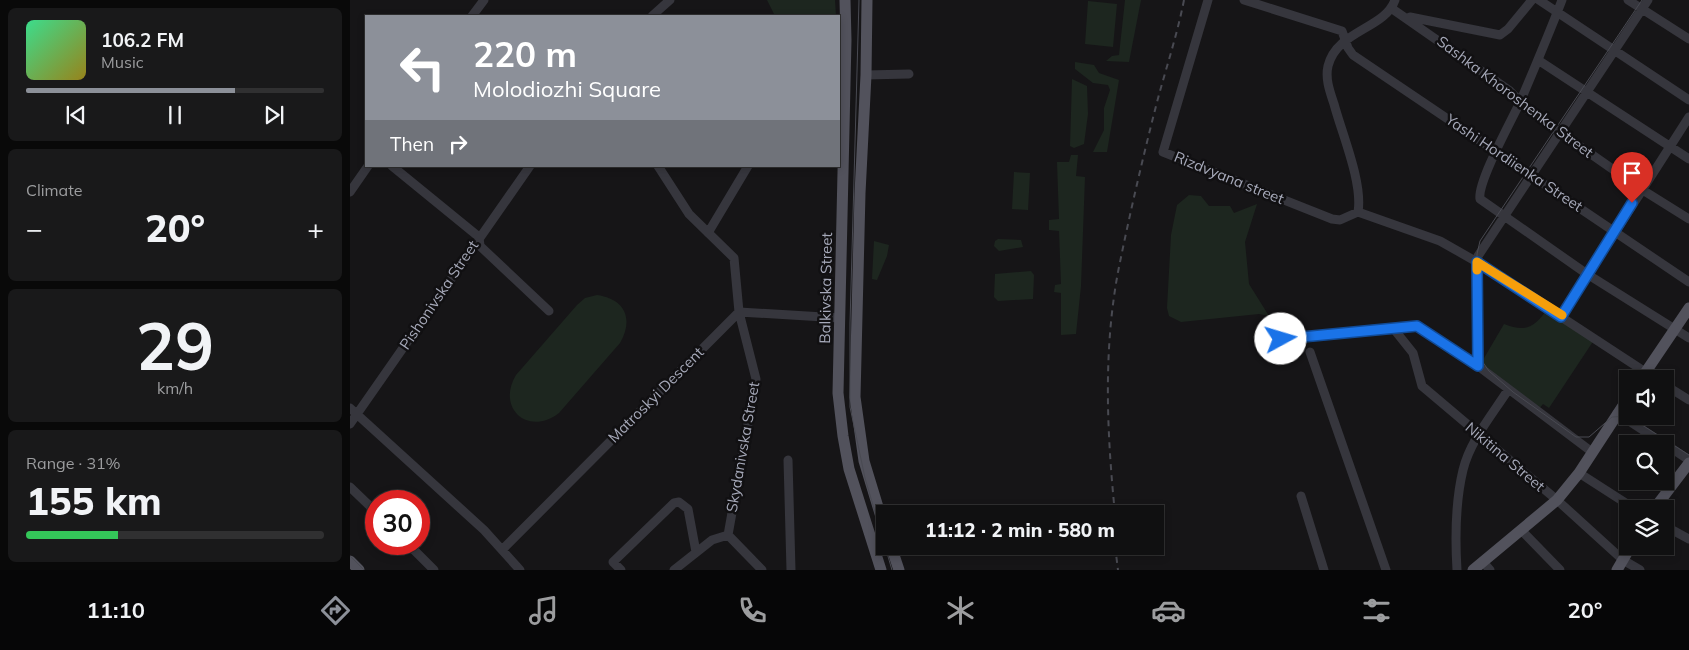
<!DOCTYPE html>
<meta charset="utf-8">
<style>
:root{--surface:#101011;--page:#19191a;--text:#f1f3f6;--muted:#9c9d9f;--line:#303031;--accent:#8c9099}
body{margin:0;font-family:Mulish,sans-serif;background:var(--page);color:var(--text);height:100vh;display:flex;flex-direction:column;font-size:19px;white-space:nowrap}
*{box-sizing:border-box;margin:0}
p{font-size:16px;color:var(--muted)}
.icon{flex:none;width:28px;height:28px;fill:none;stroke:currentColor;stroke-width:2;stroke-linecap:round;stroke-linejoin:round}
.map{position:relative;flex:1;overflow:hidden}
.sheet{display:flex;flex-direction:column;gap:8px;padding:8px;background:#090909;width:350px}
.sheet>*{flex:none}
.guide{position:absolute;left:15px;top:15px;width:475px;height:152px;border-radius:0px;box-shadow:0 2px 8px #0003,0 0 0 1px var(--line);background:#8c9099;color:#fff;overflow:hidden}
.buttons{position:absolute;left:1269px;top:370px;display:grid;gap:10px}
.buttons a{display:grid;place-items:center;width:55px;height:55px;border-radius:0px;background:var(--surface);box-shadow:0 2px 8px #0003,0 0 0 1px var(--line);font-size:25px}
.speed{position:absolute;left:15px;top:490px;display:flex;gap:10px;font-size:25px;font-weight:700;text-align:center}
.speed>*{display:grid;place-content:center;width:65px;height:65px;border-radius:50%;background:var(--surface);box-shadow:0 2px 8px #0003,0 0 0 1px var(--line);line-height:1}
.speed .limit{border:8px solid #d22;background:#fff;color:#111}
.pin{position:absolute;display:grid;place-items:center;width:42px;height:42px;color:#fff;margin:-51px -21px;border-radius:50% 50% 50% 0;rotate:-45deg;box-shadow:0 0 5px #0007}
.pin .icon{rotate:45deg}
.me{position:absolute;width:55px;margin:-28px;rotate:84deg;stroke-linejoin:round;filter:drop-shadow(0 0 4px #0008)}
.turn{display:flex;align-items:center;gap:18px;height:105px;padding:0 25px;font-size:22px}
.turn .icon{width:65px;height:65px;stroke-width:2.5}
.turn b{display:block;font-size:35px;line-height:42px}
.then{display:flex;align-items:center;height:48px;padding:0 25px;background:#0003;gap:10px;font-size:19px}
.big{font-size:38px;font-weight:800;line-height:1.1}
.sheet .widget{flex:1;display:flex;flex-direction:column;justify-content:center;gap:8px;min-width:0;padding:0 18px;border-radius:8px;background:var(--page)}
.sheet .dial{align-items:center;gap:0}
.dial b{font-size:65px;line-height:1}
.song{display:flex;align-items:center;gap:15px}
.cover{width:60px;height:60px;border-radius:8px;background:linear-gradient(135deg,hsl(150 70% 55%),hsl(50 70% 35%))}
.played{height:5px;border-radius:2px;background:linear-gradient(90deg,var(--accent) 70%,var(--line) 70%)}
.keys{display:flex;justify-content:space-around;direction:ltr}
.heat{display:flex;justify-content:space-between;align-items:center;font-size:28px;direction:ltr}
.charge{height:8px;border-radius:4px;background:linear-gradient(90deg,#34c759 31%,var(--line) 0)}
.trip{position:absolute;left:526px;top:505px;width:288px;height:50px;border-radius:0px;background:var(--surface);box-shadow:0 2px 8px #0003,0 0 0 1px var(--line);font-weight:800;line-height:50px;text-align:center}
.dock{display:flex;height:80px;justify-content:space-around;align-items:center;background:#060607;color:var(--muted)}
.dock .icon{width:35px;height:35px}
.dock .current{color:var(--accent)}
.dock b{font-size:22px;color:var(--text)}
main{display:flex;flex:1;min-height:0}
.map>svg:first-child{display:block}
</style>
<main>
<section class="sheet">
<div class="widget">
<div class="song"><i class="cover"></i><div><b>106.2 FM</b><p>Music</p></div></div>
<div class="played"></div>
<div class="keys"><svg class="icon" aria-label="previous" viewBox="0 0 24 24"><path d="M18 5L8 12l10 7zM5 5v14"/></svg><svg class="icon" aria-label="pause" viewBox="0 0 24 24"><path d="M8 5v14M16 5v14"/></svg><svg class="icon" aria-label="next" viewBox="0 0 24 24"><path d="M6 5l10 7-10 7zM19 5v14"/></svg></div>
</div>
<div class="widget"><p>Climate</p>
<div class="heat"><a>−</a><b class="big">20°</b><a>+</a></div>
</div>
<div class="widget dial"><b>29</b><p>km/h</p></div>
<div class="widget"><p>Range · 31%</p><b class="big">155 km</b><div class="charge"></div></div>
</section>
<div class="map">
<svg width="1339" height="570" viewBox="0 0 1339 570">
<rect width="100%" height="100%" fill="#161517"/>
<path fill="#1d261f" d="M417 0H485L486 16H425Z
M775 0H791L779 62 756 61 762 56 769 55Z
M738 1 767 4 763 47 735 44Z
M725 62 744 65 749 73 769 80 757 152H743L754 130V108L760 90 758 85 743 83 725 69Z
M722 79 737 86 738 114 734 144 724 148 720 146Z
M721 155H728L726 176 735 177 731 286 726 334 711 335V293L704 292 705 285 711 284 709 231 699 230V220L709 219 707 162H719Z
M664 172 680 173 678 210 662 209Z
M839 195 851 196 859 206H880L884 213 907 204 895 242 899 284 919 316 909 314 831 322 819 316 817 308 821 235 827 205Z
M648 239 671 240 673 247 649 251 644 246 645 241Z
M524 241 539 245 537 256 527 280 522 279Z
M681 271 684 275 683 299 648 301 644 297 645 274Z
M247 295C275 299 284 319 270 343L209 413C178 437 146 408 166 375L227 305 235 298Z
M1198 308 1244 340 1199 408 1193 404 1188 410 1130 365 1154 324C1176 333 1185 327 1198 308Z"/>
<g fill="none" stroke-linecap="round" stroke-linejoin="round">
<path stroke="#36363d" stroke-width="9" d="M858 0 813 152 982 219 990 220 1008 212
M894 0 992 31 998 48 1003 55 1339 282
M1189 0 1339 100
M1212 0C1199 34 1185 67 1171 100 1163 118 1127 182 1130 199L1237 274 1339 338
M1278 0 1339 39
M1041 8 1160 91 1178 110 1291 189 1339 219
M122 16 134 0
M302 16 320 0
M1060 17 1150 35 1158 29 1182 0
M1188 60 1339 159
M516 75 559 74
M42 166 129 237 130 246 199 311
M308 166 339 214 384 258 389 312 406 379 378 535
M0 192 18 166
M1008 212 1090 241 1127 262 1306 379
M1008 212C1013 183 992 134 984 104 980 92 975 79 978 66 987 30 1035 29 1045 0
M358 233 398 166
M1211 317 1339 117
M1043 328 1063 353 1072 386 1207 500 1273 560 1290 570
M931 339 1067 326 1128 366 1242 452
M960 352 1036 570
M1128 366V256L1298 0
M1315 385 1339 400
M0 408 134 530 170 570
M1267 413 1314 444
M0 424 180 166
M1315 444 1339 460
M438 460 441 570
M1229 473 1285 509
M0 487 26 512
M951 496 974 570
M1315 526 1339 539
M1171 530 1210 570
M378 535 412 570
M58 544 84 570
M152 550 389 312 490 318
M1133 562 1140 570
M271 570 263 562 324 503 329 502 338 509 346 552
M324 570 362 540 378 535
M1107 570C1105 537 1105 503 1113 470 1120 441 1142 415 1158 390"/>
<path stroke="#52525c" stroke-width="11" d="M495 0 496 40 488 393 493 436 499 469 531 570
M517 0 516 75 510 193 505 397 514 461 535 530
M1291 379 1339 308
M1304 509 1339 463
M541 546 549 570
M0 561 9 570
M1123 570 1207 500 1229 473 1278 398
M1267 570 1281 546"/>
<path stroke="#494a52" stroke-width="1" d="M509 0 500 323V407L515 478 542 570
M1278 416 1262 417 1239 437H1226L1163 392 1139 371 1132 361 1131 354 1127 254 1130 241 1292 0
M1278 416 1339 455
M0 556 14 570"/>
<path stroke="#494a52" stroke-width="2" stroke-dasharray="6 5" stroke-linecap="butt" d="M765 514C757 433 753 353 768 272 779 217 792 161 806 106 815 71 827 36 834 0
M765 546 768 570"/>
</g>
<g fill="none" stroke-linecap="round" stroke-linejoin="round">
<g stroke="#114b97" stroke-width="12">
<path id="route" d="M931 339 1067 326 1128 366 1127 262 1211 317 1282 203"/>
</g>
<use href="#route" stroke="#1a73e8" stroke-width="9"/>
<path stroke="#f59e0b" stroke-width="9" d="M1127 270V262L1212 315"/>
</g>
<g text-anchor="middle" stroke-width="5" stroke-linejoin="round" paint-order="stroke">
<g font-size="15" fill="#a6a9b9" stroke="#111012">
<text transform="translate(1165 97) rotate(37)" y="5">Sashka Khoroshenka Street</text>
<text transform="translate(1164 163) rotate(34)" y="5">Yashi Hordiienka Street</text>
<text transform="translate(879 178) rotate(22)" y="5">Rizdvyana street</text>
<text transform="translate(476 288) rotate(-89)" y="5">Balkivska Street</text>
<text transform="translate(89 295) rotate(-56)" y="5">Pishonivska Street</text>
<text transform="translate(306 395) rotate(-45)" y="5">Matroskyi Descent</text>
<text transform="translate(393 447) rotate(-80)" y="5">Skydanivska Street</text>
<text transform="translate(1155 457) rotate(40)" y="5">Nikitina Street</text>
</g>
</g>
</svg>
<div class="buttons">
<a><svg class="icon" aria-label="sound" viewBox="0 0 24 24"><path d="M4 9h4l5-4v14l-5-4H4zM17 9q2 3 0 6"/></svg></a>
<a><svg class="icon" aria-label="search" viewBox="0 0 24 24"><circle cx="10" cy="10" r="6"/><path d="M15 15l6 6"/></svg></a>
<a><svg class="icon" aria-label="layers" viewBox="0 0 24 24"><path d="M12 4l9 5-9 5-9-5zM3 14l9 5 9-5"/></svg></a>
</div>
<div class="speed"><div class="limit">30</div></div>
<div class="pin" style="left:1282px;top:203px;background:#d93025"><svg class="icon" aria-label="arrive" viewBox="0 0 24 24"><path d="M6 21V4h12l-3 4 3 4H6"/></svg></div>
<svg class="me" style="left:931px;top:339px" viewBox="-20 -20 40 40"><circle r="19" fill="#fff"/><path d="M0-13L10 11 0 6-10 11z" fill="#1a73e8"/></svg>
<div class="trip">11:12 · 2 min · 580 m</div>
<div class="guide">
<div class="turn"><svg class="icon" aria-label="left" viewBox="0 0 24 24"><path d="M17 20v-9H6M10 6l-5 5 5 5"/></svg><div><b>220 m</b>Molodiozhi Square</div></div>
<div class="then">Then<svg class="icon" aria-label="right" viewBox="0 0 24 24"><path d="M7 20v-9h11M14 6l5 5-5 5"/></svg></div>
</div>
</div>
</main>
<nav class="dock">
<b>11:10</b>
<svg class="icon current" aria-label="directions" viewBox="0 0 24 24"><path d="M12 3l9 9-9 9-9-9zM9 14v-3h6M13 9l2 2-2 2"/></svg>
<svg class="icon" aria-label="music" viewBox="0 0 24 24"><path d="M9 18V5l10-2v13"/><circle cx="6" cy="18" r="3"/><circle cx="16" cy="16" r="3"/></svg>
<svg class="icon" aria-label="phone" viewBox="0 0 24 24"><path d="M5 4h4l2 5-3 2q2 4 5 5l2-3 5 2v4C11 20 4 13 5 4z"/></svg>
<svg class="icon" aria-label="climate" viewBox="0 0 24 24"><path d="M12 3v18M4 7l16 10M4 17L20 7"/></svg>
<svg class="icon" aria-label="car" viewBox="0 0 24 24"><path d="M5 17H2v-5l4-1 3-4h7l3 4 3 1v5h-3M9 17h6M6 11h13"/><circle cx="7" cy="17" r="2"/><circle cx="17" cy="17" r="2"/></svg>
<svg class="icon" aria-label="filters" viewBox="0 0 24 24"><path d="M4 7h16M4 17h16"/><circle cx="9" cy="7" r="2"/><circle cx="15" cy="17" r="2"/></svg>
<b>20°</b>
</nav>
